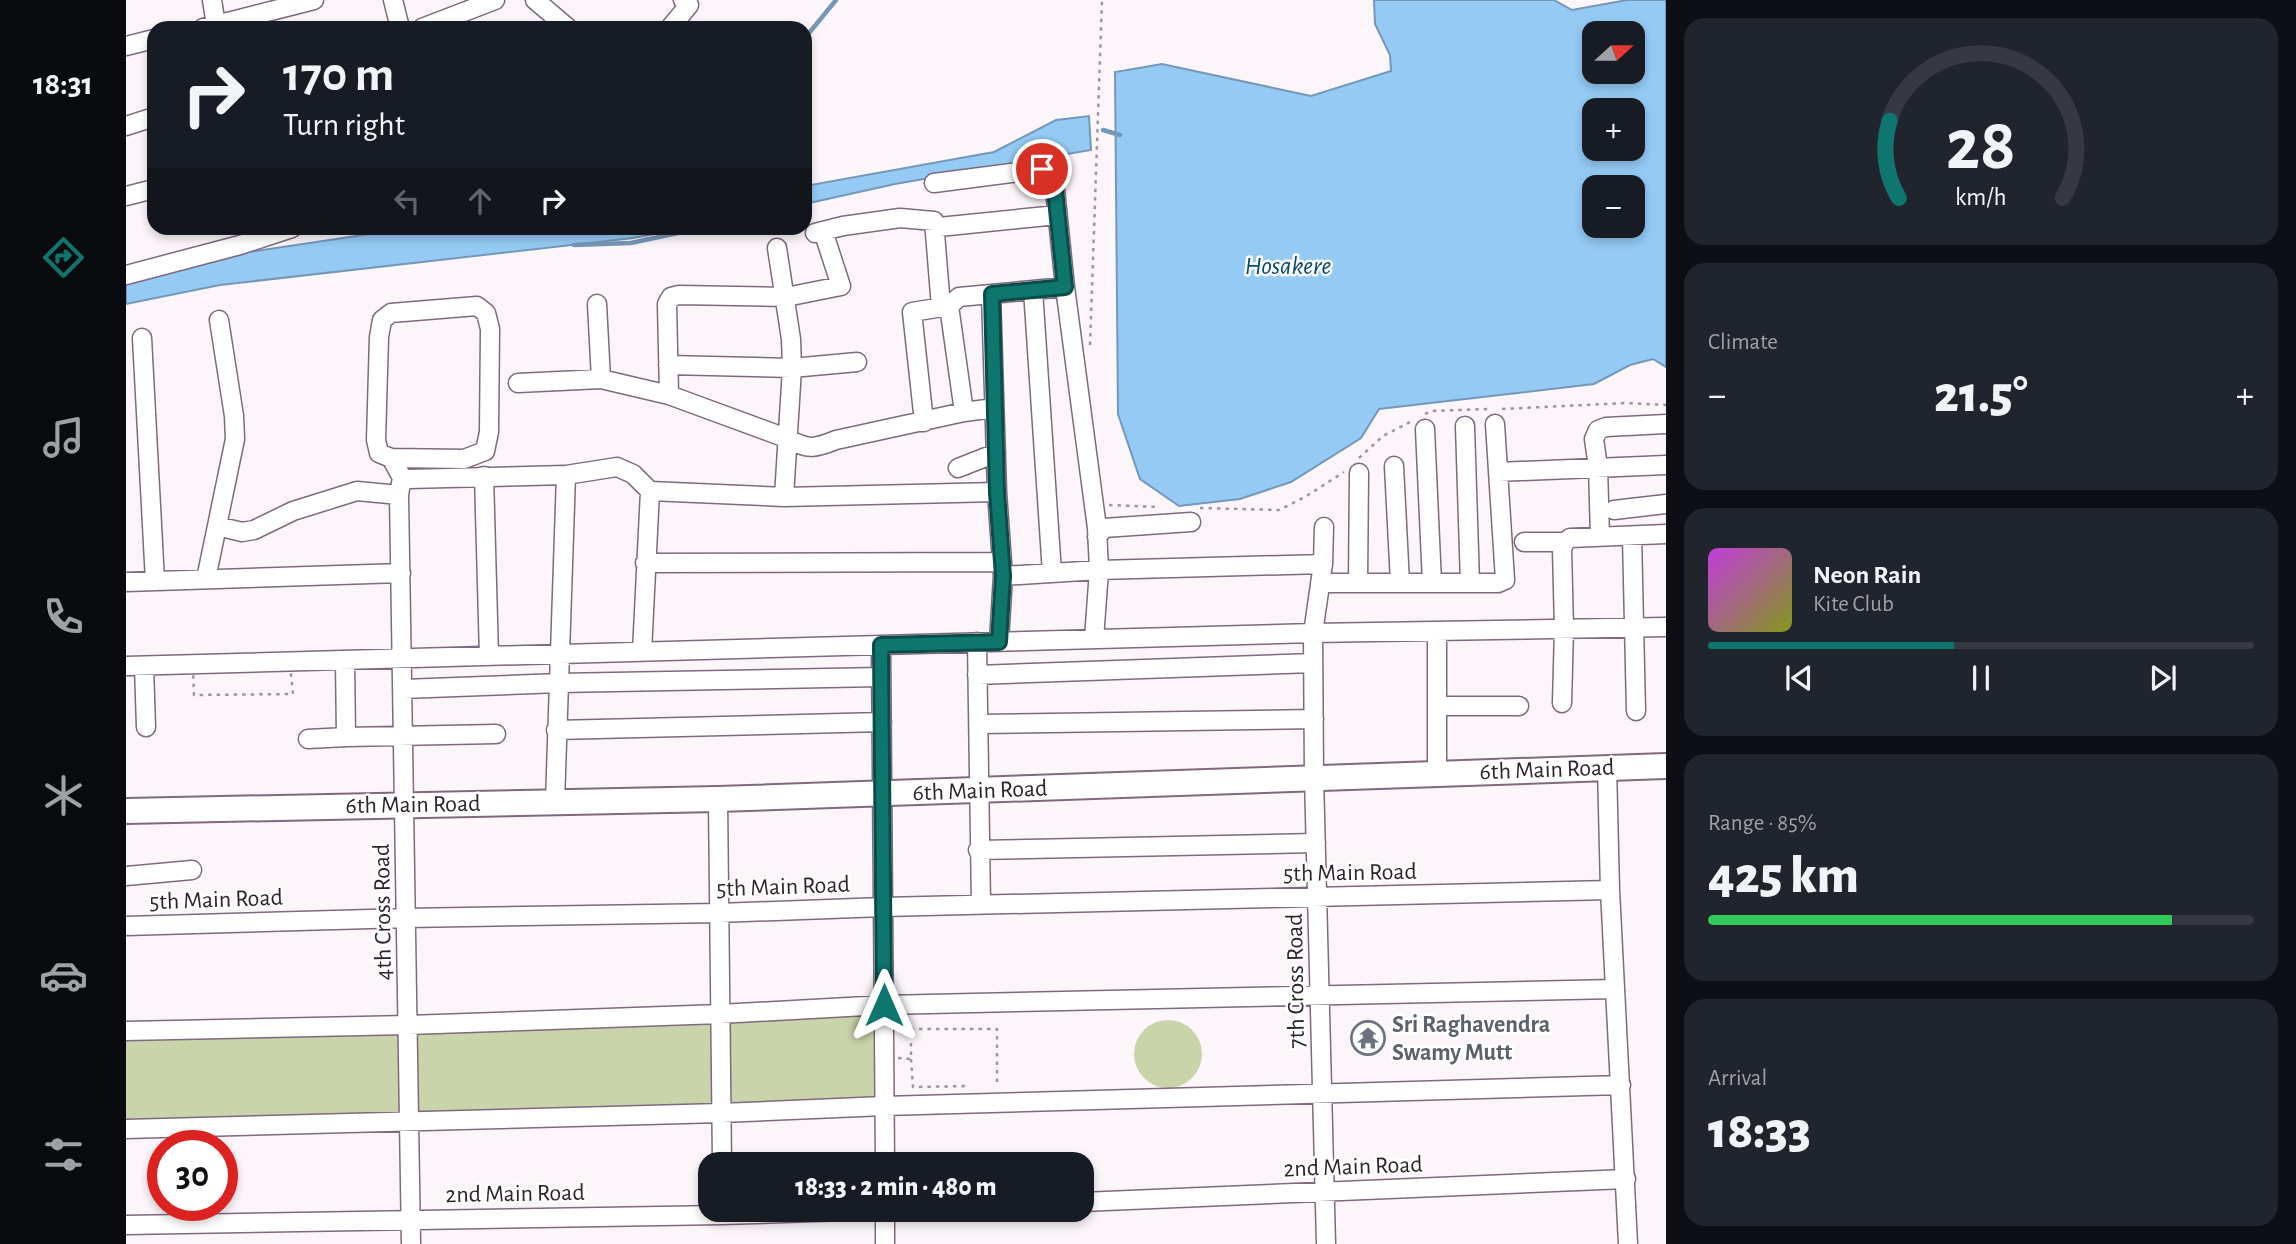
<!DOCTYPE html>
<meta charset="utf-8">
<style>
:root{--surface:#171b24;--page:#20242c;--text:#f1f3f6;--muted:#9ea1a6;--line:#363941;--accent:#0f766e}
body{margin:0;font-family:"Alegreya Sans",sans-serif;background:var(--page);color:var(--text);height:100vh;display:flex;flex-direction:column;font-size:26px;white-space:nowrap}
*{box-sizing:border-box;margin:0}
p{font-size:23px;color:var(--muted)}
.icon{flex:none;width:38px;height:38px;fill:none;stroke:currentColor;stroke-width:2;stroke-linecap:round;stroke-linejoin:round}
.map{position:relative;flex:1;overflow:hidden}
.details{display:flex;flex-direction:column;gap:18px;padding:18px;background:#0d0f14;width:630px}
.details>*{flex:none}
.banner{position:absolute;left:21px;top:21px;width:665px;height:214px;border-radius:21px;box-shadow:0 4px 10px #0003;background:#171b24;color:var(--text);overflow:hidden}
.needle{width:46px;rotate:69deg}
.buttons{position:absolute;left:1456px;top:21px;display:grid;gap:14px}
.buttons a{display:grid;place-items:center;width:63px;height:63px;border-radius:14px;background:var(--surface);box-shadow:0 4px 10px #0003;font-size:35px}
.speed{position:absolute;left:21px;top:1130px;display:flex;gap:14px;font-size:35px;font-weight:700;text-align:center}
.speed>*{display:grid;place-content:center;width:91px;height:91px;border-radius:50%;background:var(--surface);box-shadow:0 4px 10px #0003;line-height:1}
.speed .limit{border:10px solid #d22;background:#fff;color:#111}
.pin{position:absolute;display:grid;place-items:center;width:60px;height:60px;color:#fff;margin:-30px;border:4px solid #fff;border-radius:50%;box-shadow:0 2px 7px #0007}
.me{position:absolute;width:77px;margin:-38px;rotate:0deg;stroke-linejoin:round;filter:drop-shadow(0 0 5px #0008)}
.turn{display:flex;align-items:center;gap:24px;height:147px;padding:0 21px;font-size:32px}
.turn .icon{width:91px;height:91px;stroke-width:2.5}
.turn b{display:block;font-size:49px;line-height:60px}
.lanes{display:flex;align-items:center;height:66px;padding:0 21px;background:#0003;justify-content:center;gap:35px;direction:ltr}
.lanes .off{opacity:.35}
.big{font-size:52px;font-weight:800;line-height:1.1}
.details .tile{flex:1;display:flex;flex-direction:column;justify-content:center;gap:10px;min-width:0;padding:0 24px;border-radius:21px;background:var(--page)}
.details .dial{align-items:center;gap:0}
.dial svg{height:182px;overflow:visible;fill:none;stroke:var(--line);stroke-width:7;stroke-linecap:round;text-anchor:middle}
.dial text{fill:var(--text);stroke:none}
.song{display:flex;align-items:center;gap:21px}
.cover{width:84px;height:84px;border-radius:10px;background:linear-gradient(135deg,hsl(290 70% 55%),hsl(70 70% 35%))}
.played{height:7px;border-radius:4px;background:linear-gradient(90deg,var(--accent) 45%,var(--line) 45%)}
.keys{display:flex;justify-content:space-around;direction:ltr}
.heat{display:flex;justify-content:space-between;align-items:center;font-size:38px;direction:ltr}
.charge{height:10px;border-radius:5px;background:linear-gradient(90deg,#34c759 85%,var(--line) 0)}
.trip{position:absolute;left:572px;top:1152px;width:396px;height:70px;border-radius:21px;background:var(--surface);box-shadow:0 4px 10px #0003;font-weight:800;line-height:70px;text-align:center}
main{display:flex;flex:1;min-height:0}
.tabs{display:flex;flex-direction:column;width:126px;justify-content:space-around;align-items:center;background:#090b0e;color:var(--muted)}
.tabs .icon{width:49px;height:49px}
.tabs .current{color:var(--accent)}
.tabs b{font-size:32px;color:var(--text)}
.map>svg:first-child{display:block}
</style>
<main>
<nav class="tabs">
<b>18:31</b>
<svg class="icon current" aria-label="directions" viewBox="0 0 24 24"><path d="M12 3l9 9-9 9-9-9zM9 14v-3h6M13 9l2 2-2 2"/></svg>
<svg class="icon" aria-label="music" viewBox="0 0 24 24"><path d="M9 18V5l10-2v13"/><circle cx="6" cy="18" r="3"/><circle cx="16" cy="16" r="3"/></svg>
<svg class="icon" aria-label="phone" viewBox="0 0 24 24"><path d="M5 4h4l2 5-3 2q2 4 5 5l2-3 5 2v4C11 20 4 13 5 4z"/></svg>
<svg class="icon" aria-label="climate" viewBox="0 0 24 24"><path d="M12 3v18M4 7l16 10M4 17L20 7"/></svg>
<svg class="icon" aria-label="car" viewBox="0 0 24 24"><path d="M5 17H2v-5l4-1 3-4h7l3 4 3 1v5h-3M9 17h6M6 11h13"/><circle cx="7" cy="17" r="2"/><circle cx="17" cy="17" r="2"/></svg>
<svg class="icon" aria-label="filters" viewBox="0 0 24 24"><path d="M4 7h16M4 17h16"/><circle cx="9" cy="7" r="2"/><circle cx="15" cy="17" r="2"/></svg>
</nav>
<div class="map">
<svg width="1540" height="1244" viewBox="0 0 1540 1244">
<rect width="100%" height="100%" fill="#fcf6fb"/>
<path fill="#cad4aa" d="M751 1012 755 1102 601 1108 598 1017Z
M589 1020 592 1109 286 1117 284 1027Z
M1008 1054a34 34 0 1 1 68 0a34 34 0 1 1-68 0Z
M275 1031 278 1115 0 1122V1038Z"/>
<path fill="#94caf4" stroke="#7598b8" stroke-width="2" fill-rule="evenodd" d="M1248 0H1428L1446 10 1501 0H1540V367L1527 359 1504 365 1468 384 1253 409 1235 438 1165 482 1114 499 1053 506 1014 479 992 414 989 72 1036 64 1185 96 1265 71 1264 55 1249 24ZM1468 33H1507V72H1468ZM1468 110H1507V149H1468ZM1468 187H1507V226H1468Z
M963 116 965 150 769 184 679 204V186L868 152 930 120Z
M284 228H562L507 238 94 285 0 304V278L109 254Z"/>
<g fill="none" stroke-linecap="round" stroke-linejoin="round">
<path stroke="#7598b8" stroke-width="4.5" d="M679 38 710 0
M977 130 994 135
M448 245 505 243 575 228"/>
<g stroke="#80687e" stroke-width="21">
<path id="street" d="M267 0 274 28
M409 0 442 28
M90 25 188 0
M77 28 90 25 86 0
M296 28 369 0
M544 28 563 5 557 0
M0 46 28 39
M0 126 28 117
M808 183 916 169 923 173 928 180 939 287 971 528 973 570 968 639
M0 196 28 189
M813 227 931 215
M689 233 717 226 774 218 808 221 815 307
M651 248 665 339 666 368 658 497
M0 275 114 245 166 228
M907 290 926 573
M865 294 871 492 877 576 873 641
M471 304 475 379
M16 338 29 581
M542 365 666 368 731 362
M392 383 475 379 543 395 660 438C682 450 688 449 710 440L838 412 868 408
M543 395 541 304 545 297 553 295 660 297 715 286 697 231
M838 412 823 306 833 297 939 287
M798 422 786 312 823 306
M1339 426 1344 583
M1299 429 1306 583
M265 458 253 453 250 440 253 337 256 320 265 313 351 306 360 313 364 329 363 432 359 451 338 459 265 458 278 481
M1268 466 1274 583
M832 468 870 453
M1372 472 1540 465
M358 476 363 656
M1488 510 1540 504
M91 526 116 532 128 530 167 511 231 491 273 495
M1198 527 1197 564 1187 633 1188 777 1200 1244
M1506 536 1510 711
M971 537 978 528 1065 522
M1474 537 1472 467 1468 439 1472 430 1480 427 1540 424
M1398 542H1439
M519 563 876 562
M877 576 973 570 1197 564
M80 579 109 439 108 416 93 320
M0 582 275 573
M1194 583H1372L1379 580 1369 424
M1232 583 1233 473
M851 642 855 905
M755 645 759 1164
M516 652 524 491 658 497 871 492
M219 660 220 737 370 734
M0 666 1187 633 1540 627
M18 666 20 727
M851 675 1187 663
M277 689 433 683 755 677
M1436 703 1438 629 1436 549 1439 542 1444 538 1540 534
M1311 706H1393
M853 724 1188 719
M430 730 756 722
M182 739 220 737
M1481 767 1484 890 1502 1244
M1311 773V631
M592 799 596 1164
M429 802 440 475
M852 850 1190 843
M0 876 66 870
M0 926 280 918 593 913 757 907 1484 890
M0 1031 282 1025 594 1014 758 1005 1489 989
M0 1129 595 1113 758 1106 1495 1085
M956 1202 1500 1179
M0 1225 596 1215 779 1209
M285 1244 273 495 275 483 282 479 440 475 491 467 507 474 524 491
M759 1244V1209"/>
</g>
<g stroke="#80687e" stroke-width="28">
<path id="secondary" d="M0 811 592 799 1540 766"/>
</g>
<path stroke="#9e969d" stroke-width="2.5" stroke-dasharray="3.5 5" stroke-linecap="butt" d="M964 345 976 0
M1376 409 1500 403 1540 405
M1299 414 1305 411 1362 409
M1233 458 1257 436 1284 422
M983 505 1032 507
M1074 508 1153 510 1179 497 1218 472
M164 665 167 694 68 695 67 669Z
M772 1058 785 1059V1029H871V1086
M785 1059 787 1087 843 1086"/>
<use href="#street" stroke="#fff" stroke-width="18"/>
<use href="#secondary" stroke="#fff" stroke-width="24"/>
</g>
<g fill="none" stroke-linecap="round" stroke-linejoin="round">
<g stroke="#0a4d48" stroke-width="18">
<path id="route" d="M758 1005 755 645 873 642 877 576 871 492 866 294 939 287 928 180 923 173 916 169"/>
</g>
<use href="#route" stroke="#0f766e" stroke-width="12"/>
</g>
<defs>
<g id="temple-ring" transform="scale(1.75)"><circle r="9.5" fill="#fff" stroke="#6b7280" stroke-width="1.5"/><path d="M0-6L5-2H3V0L6.5 2.5H4V6H1.5V3h-3V6H-4V2.5H-6.5L-3 0V-2H-5Z" fill="#6b7280"/></g>
</defs>
<g fill-rule="evenodd">
<use href="#temple-ring" x="1242" y="1038"/>
</g>
<g text-anchor="middle" stroke-width="5" stroke-linejoin="round" paint-order="stroke">
<g font-size="24" fill="#2e242d" stroke="#fff">
<text transform="translate(1421 769) rotate(-2)" y="8">6th Main Road</text>
<text transform="translate(854 790) rotate(-2)" y="8">6th Main Road</text>
<text transform="translate(287 804) rotate(-1)" y="8">6th Main Road</text>
<text transform="translate(1224 872) rotate(-1)" y="8">5th Main Road</text>
<text transform="translate(657 886) rotate(-2)" y="8">5th Main Road</text>
<text transform="translate(90 899) rotate(-2)" y="8">5th Main Road</text>
<text transform="translate(256 912) rotate(-91)" y="8">4th Cross Road</text>
<text transform="translate(1169 981) rotate(-91)" y="8">7th Cross Road</text>
<text transform="translate(1227 1166) rotate(-2)" y="8">2nd Main Road</text>
<text transform="translate(389 1193) rotate(-1)" y="8">2nd Main Road</text>
</g>
<g font-size="24" font-weight="bold" fill="#5b616d" stroke="#fff" text-anchor="start">
<text x="1266" y="1032">Sri Raghavendra<tspan x="1266" dy="28">Swamy Mutt</tspan></text>
</g>
<g font-size="26" font-style="italic" fill="#084b72" stroke="#fff">
<text x="1162" y="274">Hosakere</text>
</g>
</g>
</svg>
<div class="buttons">
<a><svg class="needle" viewBox="-14 -14 28 28"><path d="M0-13l5 13h-10z" fill="#e53935"/><path d="M0 13l5-13h-10z" fill="#9ea1a6"/></svg></a>
<a>+</a>
<a>−</a>
</div>
<div class="speed"><div class="limit">30</div></div>
<div class="pin" style="left:916px;top:169px;background:#d93025"><svg class="icon" aria-label="arrive" viewBox="0 0 24 24"><path d="M6 21V4h12l-3 4 3 4H6"/></svg></div>
<svg class="me" style="left:758px;top:1005px" viewBox="-20 -20 40 40"><path d="M0-17L14 15 0 8-14 15z" fill="#0f766e" stroke="#fff" stroke-width="4"/></svg>
<div class="trip">18:33 · 2 min · 480 m</div>
<div class="banner">
<div class="turn"><svg class="icon" aria-label="right" viewBox="0 0 24 24"><path d="M7 20v-9h11M14 6l5 5-5 5"/></svg><div><b>170 m</b>Turn right</div></div>
<div class="lanes"><svg class="icon off" aria-label="left" viewBox="0 0 24 24"><path d="M17 20v-9H6M10 6l-5 5 5 5"/></svg><svg class="icon off" aria-label="ahead" viewBox="0 0 24 24"><path d="M12 20V5M6 11l6-6 6 6"/></svg><svg class="icon" aria-label="right" viewBox="0 0 24 24"><path d="M7 20v-9h11M14 6l5 5-5 5"/></svg></div>
</div>
</div>
<section class="details">
<div class="tile dial"><svg viewBox="0 0 100 80">
<path d="M14 69A42 42 0 1 1 86 69"/>
<path d="M14 69A42 42 0 0 1 10 35" stroke="#0f766e"/>
<text x="50" y="56" font-size="32" font-weight="700">28</text>
<text x="50" y="72" font-size="11">km/h</text>
</svg></div>
<div class="tile"><p>Climate</p>
<div class="heat"><a>−</a><b class="big">21.5°</b><a>+</a></div>
</div>
<div class="tile">
<div class="song"><i class="cover"></i><div><b>Neon Rain</b><p>Kite Club</p></div></div>
<div class="played"></div>
<div class="keys"><svg class="icon" aria-label="previous" viewBox="0 0 24 24"><path d="M18 5L8 12l10 7zM5 5v14"/></svg><svg class="icon" aria-label="pause" viewBox="0 0 24 24"><path d="M8 5v14M16 5v14"/></svg><svg class="icon" aria-label="next" viewBox="0 0 24 24"><path d="M6 5l10 7-10 7zM19 5v14"/></svg></div>
</div>
<div class="tile"><p>Range · 85%</p><b class="big">425 km</b><div class="charge"></div></div>
<div class="tile"><p>Arrival</p><b class="big">18:33</b></div>
</section>
</main>
